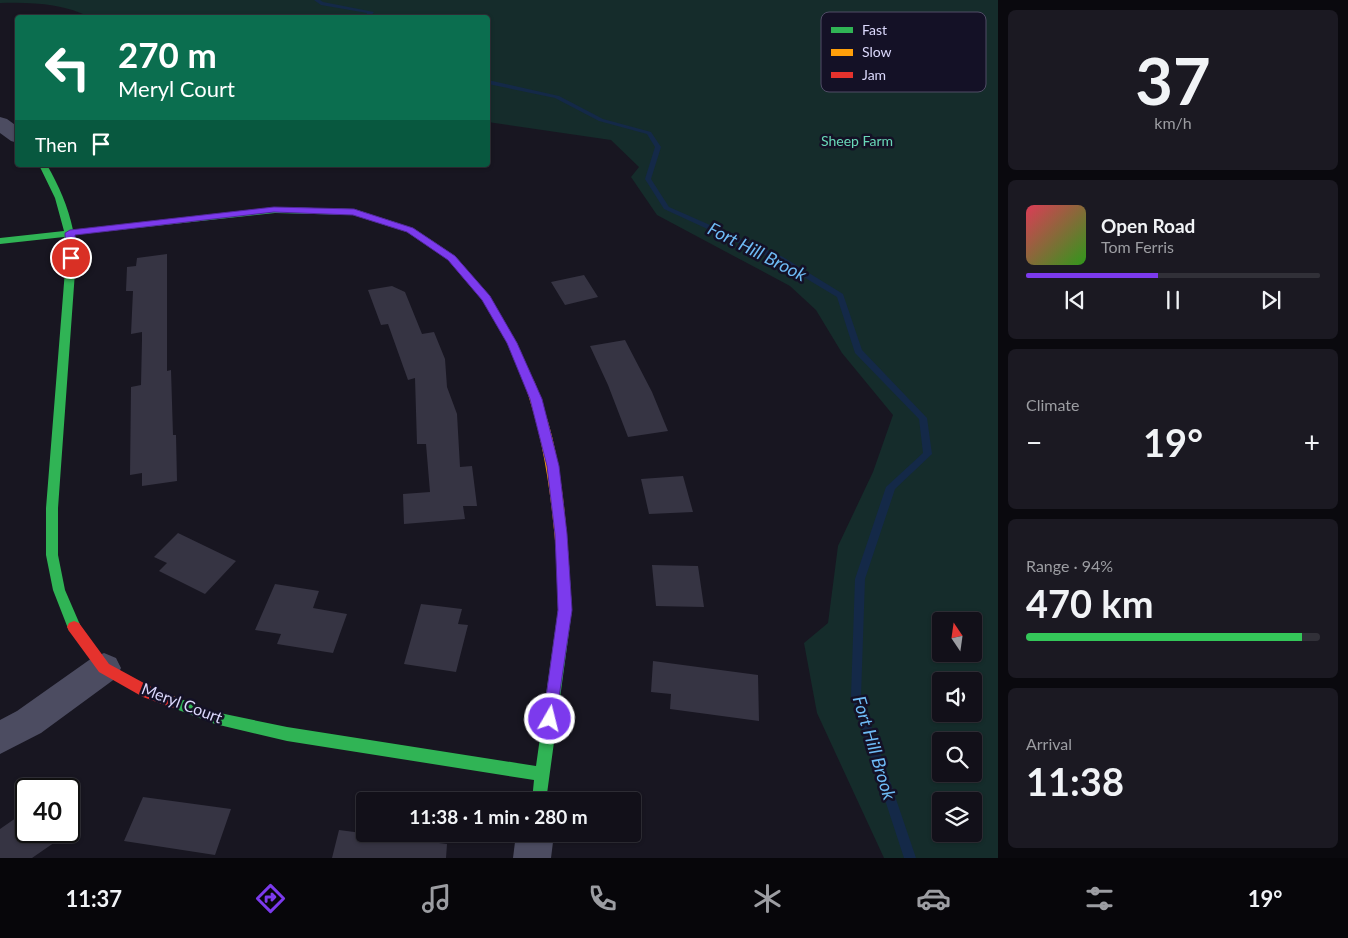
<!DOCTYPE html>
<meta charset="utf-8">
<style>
:root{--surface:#121019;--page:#1b1922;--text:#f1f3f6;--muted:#9c9da2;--line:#313038;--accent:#7c3aed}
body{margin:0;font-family:Lato,sans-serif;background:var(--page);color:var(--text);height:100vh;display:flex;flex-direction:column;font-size:19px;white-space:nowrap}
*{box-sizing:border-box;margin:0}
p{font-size:16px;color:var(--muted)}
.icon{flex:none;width:28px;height:28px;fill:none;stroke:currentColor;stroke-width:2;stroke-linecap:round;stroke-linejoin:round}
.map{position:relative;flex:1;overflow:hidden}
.details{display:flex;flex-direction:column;gap:10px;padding:10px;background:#0a090e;width:350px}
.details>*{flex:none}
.top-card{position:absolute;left:15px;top:15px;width:475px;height:152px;border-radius:5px;box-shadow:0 1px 4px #0004,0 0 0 1px var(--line);background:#0b6e4f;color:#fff;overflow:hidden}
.needle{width:32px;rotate:347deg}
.controls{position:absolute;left:932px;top:612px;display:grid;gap:10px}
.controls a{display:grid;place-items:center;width:50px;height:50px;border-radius:5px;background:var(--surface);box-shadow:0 1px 4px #0004,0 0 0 1px var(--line);font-size:25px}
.speed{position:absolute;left:15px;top:778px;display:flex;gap:10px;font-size:25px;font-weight:700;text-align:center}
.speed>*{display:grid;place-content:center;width:65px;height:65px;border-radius:50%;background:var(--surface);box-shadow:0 1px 4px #0004,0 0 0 1px var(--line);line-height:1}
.speed .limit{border:2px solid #111;border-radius:8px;background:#fff;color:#111}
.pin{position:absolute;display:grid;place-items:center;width:42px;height:42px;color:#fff;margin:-21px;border:2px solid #fff;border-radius:50%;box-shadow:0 1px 5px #0007}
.me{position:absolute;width:55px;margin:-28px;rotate:8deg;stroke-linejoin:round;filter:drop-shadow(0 0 4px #0008)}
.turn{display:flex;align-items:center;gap:18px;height:105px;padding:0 20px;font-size:22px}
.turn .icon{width:65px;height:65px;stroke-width:2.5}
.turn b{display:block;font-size:35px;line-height:42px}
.then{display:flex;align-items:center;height:48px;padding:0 20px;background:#0003;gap:10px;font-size:19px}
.big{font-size:38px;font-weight:700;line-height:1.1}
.details .card{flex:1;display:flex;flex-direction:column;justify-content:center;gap:8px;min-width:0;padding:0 18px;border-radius:8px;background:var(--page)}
.details .dial{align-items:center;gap:0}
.dial b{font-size:65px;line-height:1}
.song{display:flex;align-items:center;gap:15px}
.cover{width:60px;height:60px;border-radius:8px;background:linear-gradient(135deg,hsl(350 70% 55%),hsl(110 70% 35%))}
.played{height:5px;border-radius:2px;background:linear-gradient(90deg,var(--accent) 45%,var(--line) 45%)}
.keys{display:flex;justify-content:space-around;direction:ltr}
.heat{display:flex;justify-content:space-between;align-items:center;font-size:28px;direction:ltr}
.charge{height:8px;border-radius:4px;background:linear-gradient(90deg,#34c759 94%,var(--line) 0)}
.trip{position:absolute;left:356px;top:792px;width:285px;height:50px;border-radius:5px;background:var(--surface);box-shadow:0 1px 4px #0004,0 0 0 1px var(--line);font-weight:700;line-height:50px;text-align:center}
.dock{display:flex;height:80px;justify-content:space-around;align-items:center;background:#07060a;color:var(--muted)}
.dock .icon{width:35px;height:35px}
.dock .active{color:var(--accent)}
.dock b{font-size:22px;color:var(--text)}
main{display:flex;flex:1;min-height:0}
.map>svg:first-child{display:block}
</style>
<main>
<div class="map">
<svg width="998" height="858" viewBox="0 0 998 858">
<rect width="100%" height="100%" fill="#181621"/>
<path fill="#152c2b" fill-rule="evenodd" d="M0 0H998V858H884L817 713 804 643 828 623 838 546 873 472 893 415 842 353 816 310 790 286 657 215 631 177 639 167 611 140 488 122V18H91C64 3 30 2 0 3ZM941 621H974V654H941ZM941 681H974V714H941ZM941 741H974V774H941ZM941 801H974V834H941Z"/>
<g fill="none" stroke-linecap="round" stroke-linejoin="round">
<path fill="#142948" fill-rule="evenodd" d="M314 0H320L323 2 374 12 369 18H364L367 13 321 5Z
M488 80 559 96 603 119 651 132 661 147 651 179 669 207 783 257 843 294 862 350 927 418 932 454 895 489 865 579 861 696 916 858H904L851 696 855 579 886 487 923 453 919 419 855 353 837 297 777 261 664 209 645 179 655 147 647 134 599 121 555 98 488 84Z"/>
</g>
<path fill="#363443" d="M167 254V371L171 370 173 435H176L177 481 142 486V473L130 475 131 387 141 385 142 340V332L131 334 133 291H126L127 267 136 266 137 258Z
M584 275 598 297 565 305 551 282Z
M392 286 405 292 422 334 434 332 445 359 447 387 457 414 460 467 472 466 477 506H463L465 519 404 524 403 494 430 492 426 444H417L415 378 408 380 388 324 381 325 368 290Z
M625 340 652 392 668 431 628 437 608 385 590 346Z
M683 476 693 512 649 514 641 479Z
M178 533 236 561 205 594 159 571 167 563 154 557Z
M652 565 698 566 704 607 656 606Z
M275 584 319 591 313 608 347 614 333 653 277 644 281 634 255 630Z
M421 604 462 609 458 624 468 625 456 672 404 664Z
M653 661 758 675 759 721 670 709 671 694 651 692Z
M143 797 231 809 215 855 124 841Z
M26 811V831H71L32 858H0V829Z
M339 830 447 844 446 858H332Z"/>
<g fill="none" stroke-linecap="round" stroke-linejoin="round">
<path fill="#4c4c61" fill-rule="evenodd" d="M0 117 7 119 18 127V143L11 141 0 133Z
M104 653 116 658 121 668 116 678 41 733 0 754V720L17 711 92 658Z
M516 834H554L551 858H513Z"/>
<path fill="#30b455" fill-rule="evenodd" d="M39 165H47C59 186 68 206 73 230L275 207 354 209 413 228 455 256 489 296 517 343 533 380 532 383H524L507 343 482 299 449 260 407 232 353 215 275 213 73 235 76 258 58 508V555L65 590 81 627 79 631 74 633 69 631 53 590 46 555V508L66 258 64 237 0 244V238L64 231 55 198Z
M563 559 567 560 569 564 572 610 546 801H532L534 780 287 741 215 724 168 706 166 702 168 698 173 696 215 712 287 727 536 766 558 610 557 564 559 560Z"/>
<path fill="#ff9f0a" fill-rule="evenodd" d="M528 376C535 378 537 388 539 395 560 449 565 507 569 564L567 568 563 569 559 568 557 564C552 501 545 440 523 380Z"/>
<path fill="#e5322d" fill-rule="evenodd" d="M74 621 79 623 109 664 153 688 178 698 180 702 178 706 173 708 143 697 99 672 69 631 67 627 69 623Z"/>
</g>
<path fill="#7c3aed" stroke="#51269a" d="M274 207 354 209 413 228 455 256 490 296 517 343 542 399 559 466 567 534 572 610 555 724 550 726 545 724 543 719 558 610 555 534 547 466 530 399 507 343 482 300 448 260 407 232 353 215 274 212 75 235 76 258 71 261 66 258 65 233 70 230Z"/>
<g text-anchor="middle" stroke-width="5" stroke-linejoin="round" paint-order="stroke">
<g font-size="14" fill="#69d8b8" stroke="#141126">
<text x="857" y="146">Sheep Farm</text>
</g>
<g font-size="16" fill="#dbd8fc" stroke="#141126">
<text transform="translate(182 703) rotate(21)" y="6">Meryl Court</text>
</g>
<g font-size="18" font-style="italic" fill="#6ebbf5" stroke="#141126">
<text transform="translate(757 252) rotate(27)" y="6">Fort Hill Brook</text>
<text transform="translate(874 748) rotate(73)" y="6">Fort Hill Brook</text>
</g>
</g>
<rect x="821" y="12" width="165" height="80" rx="8" fill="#141126" stroke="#504d66" stroke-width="1"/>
<rect x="831" y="27" width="22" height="6" fill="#30b455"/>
<rect x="831" y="49" width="22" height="7" fill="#ff9f0a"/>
<rect x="831" y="72" width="22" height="6" fill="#e5322d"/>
<g font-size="14" fill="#dbd8fc">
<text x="862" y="35">Fast</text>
<text x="862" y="57">Slow</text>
<text x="862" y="80">Jam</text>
</g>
</svg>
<div class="controls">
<a><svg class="needle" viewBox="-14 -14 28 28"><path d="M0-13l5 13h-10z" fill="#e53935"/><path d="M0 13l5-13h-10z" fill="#9c9da2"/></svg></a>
<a><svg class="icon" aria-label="sound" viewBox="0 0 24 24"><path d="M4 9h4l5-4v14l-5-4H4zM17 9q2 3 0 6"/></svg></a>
<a><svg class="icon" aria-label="search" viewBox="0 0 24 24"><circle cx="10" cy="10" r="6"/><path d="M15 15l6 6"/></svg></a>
<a><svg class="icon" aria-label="layers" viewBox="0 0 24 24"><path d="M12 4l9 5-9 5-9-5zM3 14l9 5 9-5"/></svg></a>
</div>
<div class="speed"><div class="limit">40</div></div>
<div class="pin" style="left:71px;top:258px;background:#d93025"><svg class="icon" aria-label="arrive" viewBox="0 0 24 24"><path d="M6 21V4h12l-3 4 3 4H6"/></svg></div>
<svg class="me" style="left:550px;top:719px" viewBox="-20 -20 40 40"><circle r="17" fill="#7c3aed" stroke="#fff" stroke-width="3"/><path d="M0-11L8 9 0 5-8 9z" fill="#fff"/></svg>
<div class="trip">11:38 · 1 min · 280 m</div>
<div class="top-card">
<div class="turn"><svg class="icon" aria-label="left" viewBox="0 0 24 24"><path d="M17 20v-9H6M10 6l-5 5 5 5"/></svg><div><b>270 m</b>Meryl Court</div></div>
<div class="then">Then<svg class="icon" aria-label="arrive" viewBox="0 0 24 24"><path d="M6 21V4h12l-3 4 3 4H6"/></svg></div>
</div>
</div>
<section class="details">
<div class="card dial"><b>37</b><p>km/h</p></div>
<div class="card">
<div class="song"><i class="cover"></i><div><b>Open Road</b><p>Tom Ferris</p></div></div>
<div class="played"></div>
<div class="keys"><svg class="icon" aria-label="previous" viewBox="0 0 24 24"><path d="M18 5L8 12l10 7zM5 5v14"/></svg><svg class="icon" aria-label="pause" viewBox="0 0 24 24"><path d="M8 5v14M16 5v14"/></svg><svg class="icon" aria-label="next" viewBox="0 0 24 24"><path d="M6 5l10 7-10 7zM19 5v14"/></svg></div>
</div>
<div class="card"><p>Climate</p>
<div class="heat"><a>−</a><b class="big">19°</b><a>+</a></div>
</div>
<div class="card"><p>Range · 94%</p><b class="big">470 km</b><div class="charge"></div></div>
<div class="card"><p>Arrival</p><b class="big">11:38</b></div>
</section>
</main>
<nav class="dock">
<b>11:37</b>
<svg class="icon active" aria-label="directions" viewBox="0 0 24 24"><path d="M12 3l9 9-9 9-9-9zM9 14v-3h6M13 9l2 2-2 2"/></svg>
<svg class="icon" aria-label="music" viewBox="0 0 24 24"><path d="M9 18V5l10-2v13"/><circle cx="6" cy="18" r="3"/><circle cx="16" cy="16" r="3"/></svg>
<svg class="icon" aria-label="phone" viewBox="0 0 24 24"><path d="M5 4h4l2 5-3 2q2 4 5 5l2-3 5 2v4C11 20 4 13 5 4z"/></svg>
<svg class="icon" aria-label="climate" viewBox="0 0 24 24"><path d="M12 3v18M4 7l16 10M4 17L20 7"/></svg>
<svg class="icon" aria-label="car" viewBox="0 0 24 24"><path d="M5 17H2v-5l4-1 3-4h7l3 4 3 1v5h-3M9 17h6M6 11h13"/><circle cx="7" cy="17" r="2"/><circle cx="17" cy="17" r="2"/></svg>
<svg class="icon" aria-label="filters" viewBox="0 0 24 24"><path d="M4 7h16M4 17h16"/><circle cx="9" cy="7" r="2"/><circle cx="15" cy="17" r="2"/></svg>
<b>19°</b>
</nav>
